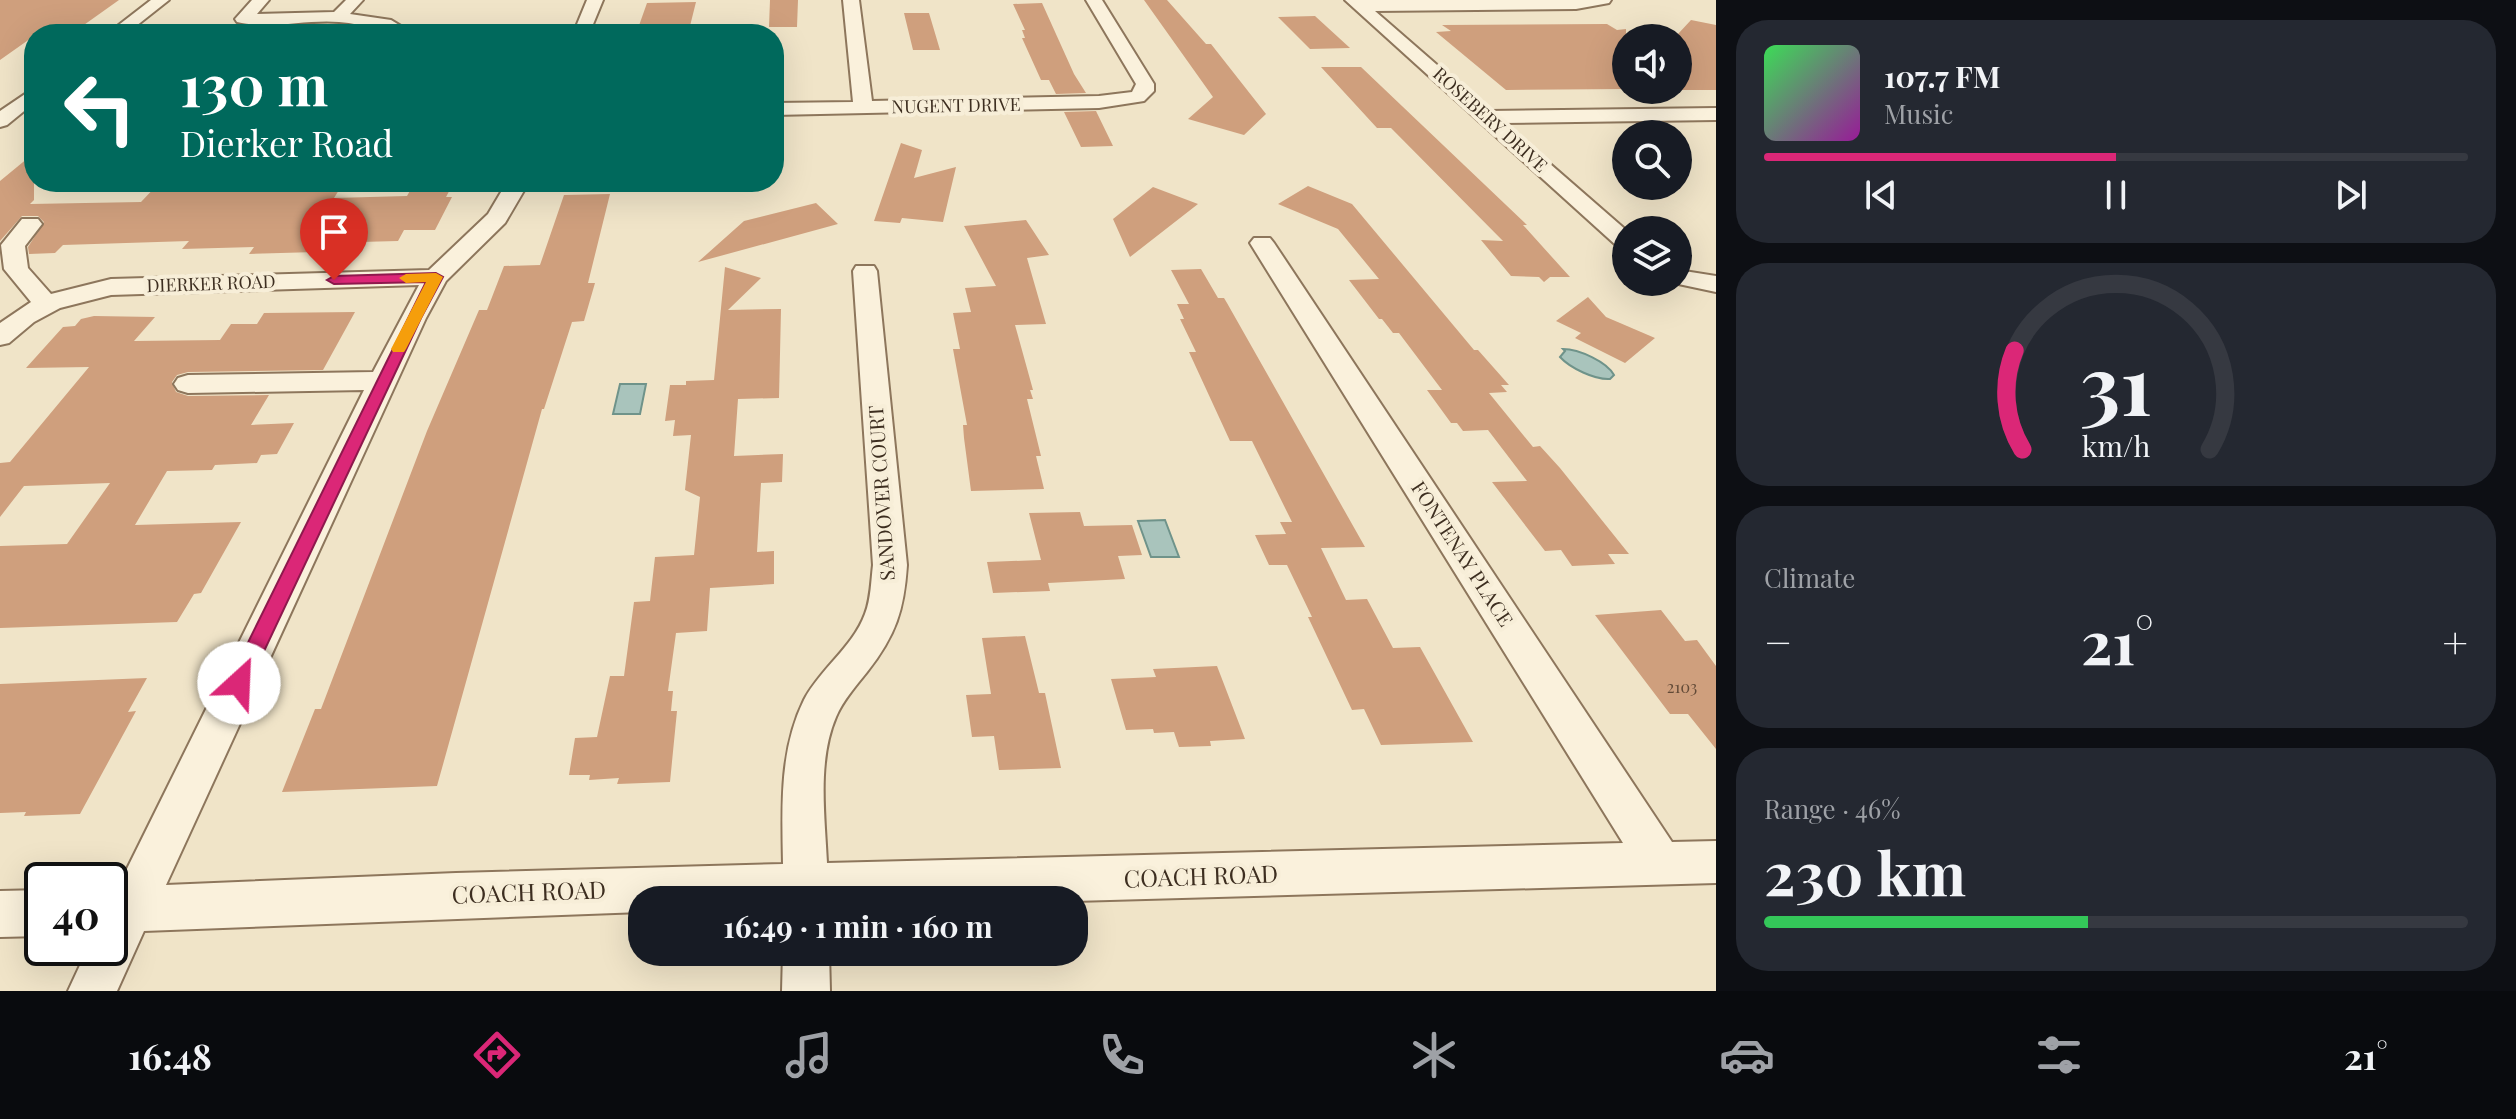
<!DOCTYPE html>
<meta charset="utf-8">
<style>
:root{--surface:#171b24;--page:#242831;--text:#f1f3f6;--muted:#9ea1a6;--line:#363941;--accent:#db2777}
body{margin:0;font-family:"Playfair Display",serif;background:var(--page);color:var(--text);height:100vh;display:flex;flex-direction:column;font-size:30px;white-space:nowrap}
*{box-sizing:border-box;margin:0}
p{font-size:26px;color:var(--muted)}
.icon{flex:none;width:44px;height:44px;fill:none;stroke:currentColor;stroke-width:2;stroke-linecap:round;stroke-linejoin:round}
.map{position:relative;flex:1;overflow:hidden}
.drawer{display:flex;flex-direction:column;gap:20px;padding:20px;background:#0d0f14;width:800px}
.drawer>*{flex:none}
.top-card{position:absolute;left:24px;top:24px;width:760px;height:168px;border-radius:32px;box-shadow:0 8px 32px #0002;background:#00695c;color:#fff;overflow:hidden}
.buttons{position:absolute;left:1612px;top:24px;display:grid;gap:16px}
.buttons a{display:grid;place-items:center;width:80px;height:80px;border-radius:50%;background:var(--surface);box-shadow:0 8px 32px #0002;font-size:40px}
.speed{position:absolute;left:24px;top:862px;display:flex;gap:16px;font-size:40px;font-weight:700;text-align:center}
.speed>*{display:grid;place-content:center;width:104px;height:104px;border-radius:50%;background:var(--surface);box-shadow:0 8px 32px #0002;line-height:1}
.speed .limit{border:4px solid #111;border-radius:12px;background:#fff;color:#111}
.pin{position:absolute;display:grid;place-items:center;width:68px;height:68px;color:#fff;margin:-82px -34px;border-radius:50% 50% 50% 0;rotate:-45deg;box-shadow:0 0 8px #0007}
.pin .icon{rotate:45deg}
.me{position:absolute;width:88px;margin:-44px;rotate:25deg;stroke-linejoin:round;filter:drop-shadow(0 0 6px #0008)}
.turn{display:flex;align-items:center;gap:28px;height:168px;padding:0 24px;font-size:36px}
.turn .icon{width:104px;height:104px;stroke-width:2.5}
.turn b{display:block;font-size:56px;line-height:68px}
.big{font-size:60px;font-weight:700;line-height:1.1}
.drawer .card{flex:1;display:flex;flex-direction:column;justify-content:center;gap:12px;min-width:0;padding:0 28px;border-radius:32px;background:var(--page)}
.drawer .dial{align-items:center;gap:0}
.dial svg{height:208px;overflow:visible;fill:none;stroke:var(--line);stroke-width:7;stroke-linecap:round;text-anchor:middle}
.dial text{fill:var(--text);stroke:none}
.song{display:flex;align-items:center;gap:24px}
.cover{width:96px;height:96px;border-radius:12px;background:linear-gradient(135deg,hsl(130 70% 55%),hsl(300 70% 35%))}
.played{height:8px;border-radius:4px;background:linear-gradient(90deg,var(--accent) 50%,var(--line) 50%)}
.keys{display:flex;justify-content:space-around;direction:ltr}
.heat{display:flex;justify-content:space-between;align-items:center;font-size:44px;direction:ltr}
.charge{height:12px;border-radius:6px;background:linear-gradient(90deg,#34c759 46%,var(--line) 0)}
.trip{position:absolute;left:628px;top:886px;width:460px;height:80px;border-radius:32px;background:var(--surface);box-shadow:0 8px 32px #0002;font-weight:700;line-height:80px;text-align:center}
.tab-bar{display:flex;height:128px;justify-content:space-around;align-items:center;background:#090b0e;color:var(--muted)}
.tab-bar .icon{width:56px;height:56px}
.tab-bar .on{color:var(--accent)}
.tab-bar b{font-size:36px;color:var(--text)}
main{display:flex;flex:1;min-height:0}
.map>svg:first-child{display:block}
</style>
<main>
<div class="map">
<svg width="1716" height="991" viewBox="0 0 1716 991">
<rect width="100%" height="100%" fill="#f0e4c8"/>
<path fill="#a9c4bc" stroke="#6f938a" stroke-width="2" d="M1563 349C1579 349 1607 362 1614 375L1610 379C1595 380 1570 368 1560 357L1565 351Z
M620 384H646L640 414H613Z
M1165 520 1179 557H1151L1138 521Z"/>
<path fill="#cf9f7d" d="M0 0H119L74 32 34 33V36L0 60Z
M770 0H798L797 27H769Z
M1144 0H1167L1206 44H1211L1266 114 1244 135 1188 119 1213 97Z
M696 2 688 34H636L647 3Z
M1042 3 1074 74 1086 93 1056 94 1049 80H1041L1022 38H1025L1022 30H1025L1013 4Z
M904 13H929L940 50H913Z
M1315 16 1350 48 1310 49 1278 17Z
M1691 20 1716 25V90H1678V34Z
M1607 24 1617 30 1626 29V89L1506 90 1436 32 1451 31 1442 25Z
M1321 67H1361L1527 225H1523L1570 277H1550L1544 282 1539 277 1511 276 1481 240 1503 241 1391 128H1377Z
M1096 111 1113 146 1081 147 1064 112Z
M901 143 922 150 914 178 956 167 943 222 902 218 900 223 874 221Z
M34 153V200L30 204 141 202 160 182H344L334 198 407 196 415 182H454L446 197H452L435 230H404L398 241 322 243 316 252 249 254 254 247 182 249 189 241 63 245 55 253 29 254 28 247 44 222 38 216H22L0 241V181Z
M1308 186 1352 204 1474 350H1478L1509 385H1501L1507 392 1489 393 1533 447 1540 446 1560 468 1629 554H1608L1615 564 1572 566 1561 550 1545 551 1492 482 1527 481 1488 430 1463 431 1457 423H1451L1427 390H1442L1399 333H1393L1382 319H1379L1349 280 1379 279 1338 229 1278 204Z
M1153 187 1198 204 1130 257 1113 219Z
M610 194 588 283H595L584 321 572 322 544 409H542L437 786 282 792 315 709H321L427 431 479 310H487L504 266 540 265 564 195Z
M816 203 838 224 698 262 744 221Z
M1026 220 1049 255 1027 258 1046 324 1015 325 1033 390H1030L1033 399H1027L1041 456H1036L1044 489 971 491 964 438 963 425H967L953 349H960L953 313 971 312 965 288 996 286 964 226Z
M725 267 761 278 728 310 781 309 779 398 738 399 734 456 783 454 782 482 761 483 757 552 774 551V584L710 588 707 631 676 633 668 691H673L671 711H677L670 782 617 784 619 778 589 780 590 775H569L575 738 597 737 610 676H624L634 602 650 601 655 557 694 555 700 497 685 490 691 435 673 436 675 420 665 421 670 385H686V381L714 380Z
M1201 269 1218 298H1224L1227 303 1365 547 1321 548 1346 600 1367 599 1393 648 1420 647 1473 742 1381 745 1364 709 1352 710 1308 617H1312L1287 565H1269L1255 535 1286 534 1280 522H1292L1252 441H1230L1189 352H1196L1180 319H1184L1177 304H1189L1171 270Z
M1588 297 1606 317 1655 338 1625 363 1575 338 1581 333 1556 321Z
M355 312 323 370 188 372 177 375 172 382 176 392 188 396 269 395 251 425 294 423 277 454 261 455 257 463 215 465 212 470 167 471 135 525 241 522 201 593 194 594 177 622 0 628V546L67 544 110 483 24 486 0 517V463L10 462 89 367 26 368 63 327 75 326 81 319 94 316 155 317 134 341 220 340 231 324H257L264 313Z
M1080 512 1084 526 1132 525 1142 555 1118 556 1125 579 1048 583 1050 591 993 593 987 562 1041 560 1029 513Z
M1661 610 1685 641 1697 640 1716 666V749L1688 714H1670L1595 615Z
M1025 636 1039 693H1045L1061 768 999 770 994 736 972 737 966 695 991 694 982 638Z
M1217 666 1245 739 1210 741 1211 746 1179 747 1174 732 1154 733 1153 729 1126 730 1111 679 1156 677 1153 669Z
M147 678 128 712 136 711 80 814 24 816 26 812 0 813V684Z"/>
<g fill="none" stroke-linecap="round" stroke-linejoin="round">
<g stroke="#8d765c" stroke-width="4">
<path id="minor" d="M151 0H169L126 34H107Z
M252 0H269L257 14 334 12 346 0H363L350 14 391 20 414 34C389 34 365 24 339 22 306 19 270 30 237 22L235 19Z
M587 0H603L589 34H573Z
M843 0H859L872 101 1099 96 1132 92 1136 84 1086 0H1102L1154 84V91L1144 101 1099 108 774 115V103L853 102Z
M1345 0H1611L1609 3 1576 9 1375 11 1490 111 1716 108V120L1503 123 1626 230V249L1618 247Z
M34 88V103L7 125 0 127V111Z
M507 182H529L505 223 446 281 426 318 166 885 456 873 783 864C782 808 779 751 804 700 820 669 853 647 865 614 871 599 871 581 873 565L853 271 856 266H874L877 271 907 565C904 610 896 635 867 672 856 686 843 700 836 717 817 761 825 817 827 863L1623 843 1250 243 1254 238H1270L1274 243 1672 842 1716 841V883L1074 901 642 900V912L144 931 117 991H68L88 948H110V887H118L364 390 188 393 178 390 174 384 178 378 188 375 373 372 419 285 111 295 60 308 34 322 9 343 0 345V323L31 302 4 269 1 245 22 219H38L42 224 25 246 28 268 51 294 111 279 429 270 488 214Z
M1678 270 1716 276V292L1669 282H1678Z
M42 890V936L0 937V891Z
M783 952H829L830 991H782Z"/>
</g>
<use href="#minor" fill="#faf1dc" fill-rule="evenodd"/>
</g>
<path fill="#db2777" stroke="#8e194d" stroke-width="2" d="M436 273 443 277 421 318 249 683 246 690 239 693 231 690 228 683 426 282 334 284 327 280 334 276Z"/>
<path fill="#f59e0b" d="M436 273 443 277 406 349 404 352H393L391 349 426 282 406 283 399 278 406 274Z"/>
<g text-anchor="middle" stroke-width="8" stroke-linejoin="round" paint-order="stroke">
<g font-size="16" fill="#624a37">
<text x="1682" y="693">2103</text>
</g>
<g font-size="18" fill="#3d2e20" stroke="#f7eed8">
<text transform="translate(956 106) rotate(-1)" y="6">NUGENT DRIVE</text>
<text transform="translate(1490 120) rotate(42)" y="6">ROSEBERY DRIVE</text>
<text transform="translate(211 284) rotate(-2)" y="6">DIERKER ROAD</text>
</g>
<g font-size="20" fill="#3d2e20" stroke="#f7eed8">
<text transform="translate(882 493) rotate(-94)" y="7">SANDOVER COURT</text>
<text transform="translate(1462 554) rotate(57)" y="7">FONTENAY PLACE</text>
</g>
<g font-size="24" fill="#3d2e20" stroke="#f7eed8">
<text transform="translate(1201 877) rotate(-2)" y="8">COACH ROAD</text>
<text transform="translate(529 893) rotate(-2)" y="8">COACH ROAD</text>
</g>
</g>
</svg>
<div class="buttons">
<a><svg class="icon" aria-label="sound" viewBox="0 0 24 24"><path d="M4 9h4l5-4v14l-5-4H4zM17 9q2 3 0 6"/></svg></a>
<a><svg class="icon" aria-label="search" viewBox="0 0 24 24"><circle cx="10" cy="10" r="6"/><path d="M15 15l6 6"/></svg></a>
<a><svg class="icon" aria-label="layers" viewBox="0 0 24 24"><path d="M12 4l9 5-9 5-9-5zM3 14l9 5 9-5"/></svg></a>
</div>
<div class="speed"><div class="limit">40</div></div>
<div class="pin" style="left:334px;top:280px;background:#d93025"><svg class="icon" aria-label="arrive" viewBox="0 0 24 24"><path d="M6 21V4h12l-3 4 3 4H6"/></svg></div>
<svg class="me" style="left:239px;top:683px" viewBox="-20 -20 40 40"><circle r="19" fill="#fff"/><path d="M0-13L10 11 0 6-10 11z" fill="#db2777"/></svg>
<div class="trip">16:49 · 1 min · 160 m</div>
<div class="top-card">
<div class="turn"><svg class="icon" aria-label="left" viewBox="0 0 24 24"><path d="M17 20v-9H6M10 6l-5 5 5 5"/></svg><div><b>130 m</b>Dierker Road</div></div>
</div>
</div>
<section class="drawer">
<div class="card">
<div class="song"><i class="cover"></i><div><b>107.7 FM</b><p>Music</p></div></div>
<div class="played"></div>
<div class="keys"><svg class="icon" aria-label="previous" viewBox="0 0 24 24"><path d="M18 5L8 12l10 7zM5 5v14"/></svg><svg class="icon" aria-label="pause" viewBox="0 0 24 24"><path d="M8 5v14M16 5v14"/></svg><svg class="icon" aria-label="next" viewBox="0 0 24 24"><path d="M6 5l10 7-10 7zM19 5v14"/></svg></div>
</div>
<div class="card dial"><svg viewBox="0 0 100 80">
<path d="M14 69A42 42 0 1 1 86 69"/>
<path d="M14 69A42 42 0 0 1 11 31" stroke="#db2777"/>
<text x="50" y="56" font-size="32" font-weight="700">31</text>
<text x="50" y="72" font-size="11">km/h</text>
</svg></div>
<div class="card"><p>Climate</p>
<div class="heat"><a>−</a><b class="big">21°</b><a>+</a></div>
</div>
<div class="card"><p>Range · 46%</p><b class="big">230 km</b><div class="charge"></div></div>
</section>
</main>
<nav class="tab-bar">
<b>16:48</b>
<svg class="icon on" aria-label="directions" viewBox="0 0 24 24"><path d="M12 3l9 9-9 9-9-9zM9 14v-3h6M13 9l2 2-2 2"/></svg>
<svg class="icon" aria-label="music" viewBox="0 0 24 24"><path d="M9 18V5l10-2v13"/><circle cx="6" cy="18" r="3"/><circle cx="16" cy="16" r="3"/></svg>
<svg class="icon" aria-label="phone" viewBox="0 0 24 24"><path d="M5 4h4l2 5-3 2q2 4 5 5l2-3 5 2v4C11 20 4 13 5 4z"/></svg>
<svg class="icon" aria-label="climate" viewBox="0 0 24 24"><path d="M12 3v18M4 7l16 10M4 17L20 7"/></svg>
<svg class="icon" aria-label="car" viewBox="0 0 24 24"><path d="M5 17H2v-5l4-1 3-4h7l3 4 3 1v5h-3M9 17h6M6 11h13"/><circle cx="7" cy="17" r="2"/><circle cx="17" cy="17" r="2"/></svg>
<svg class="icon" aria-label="filters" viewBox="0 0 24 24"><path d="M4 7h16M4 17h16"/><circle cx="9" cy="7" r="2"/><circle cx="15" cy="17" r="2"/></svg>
<b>21°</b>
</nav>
